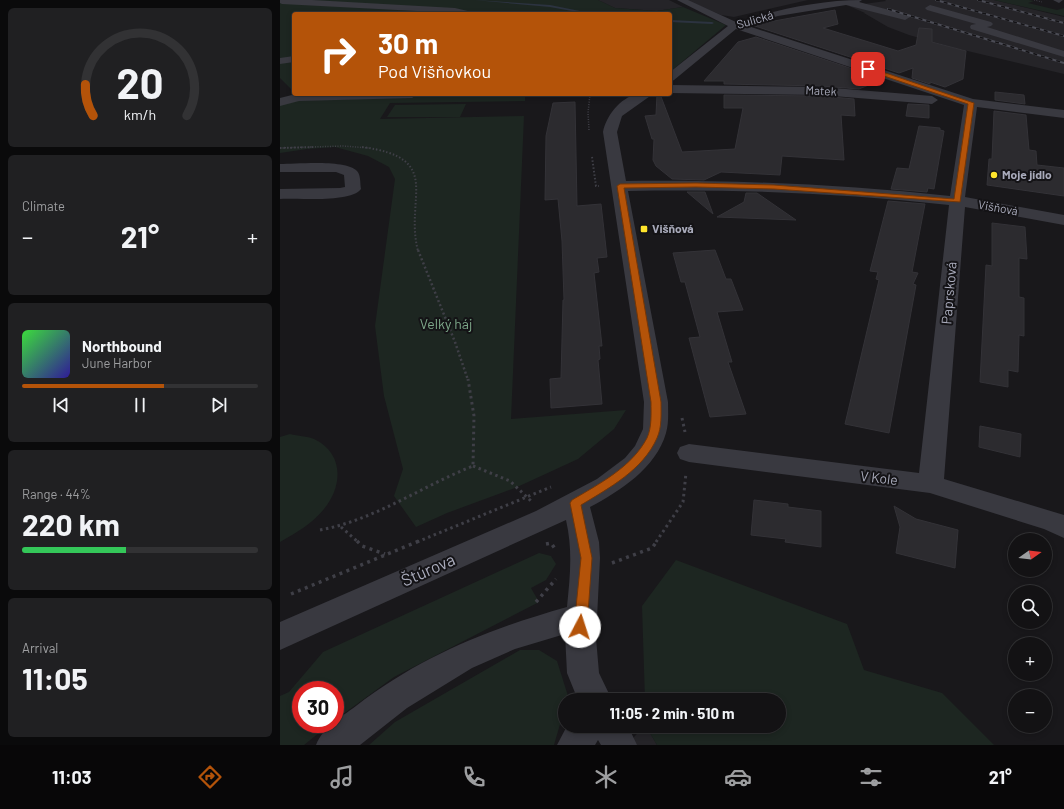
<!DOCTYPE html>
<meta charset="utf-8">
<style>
:root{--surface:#131214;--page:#202022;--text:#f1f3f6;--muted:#9d9ea0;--line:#323234;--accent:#b45309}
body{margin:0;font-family:Barlow,sans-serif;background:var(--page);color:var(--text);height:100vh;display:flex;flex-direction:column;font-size:15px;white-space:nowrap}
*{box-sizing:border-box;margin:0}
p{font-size:13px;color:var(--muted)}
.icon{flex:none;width:22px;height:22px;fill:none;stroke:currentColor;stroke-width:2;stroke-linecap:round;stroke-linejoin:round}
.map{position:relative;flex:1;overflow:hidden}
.sheet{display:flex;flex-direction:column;gap:8px;padding:8px;background:#0a0a0b;width:280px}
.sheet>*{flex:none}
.banner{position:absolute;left:12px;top:12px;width:380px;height:84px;border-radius:4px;box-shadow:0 2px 6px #0003,0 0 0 1px var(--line);background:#b45309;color:#fff;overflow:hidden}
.needle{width:26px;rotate:76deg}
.controls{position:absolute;left:728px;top:533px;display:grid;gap:8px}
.controls a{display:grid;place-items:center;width:44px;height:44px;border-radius:50%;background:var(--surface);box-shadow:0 2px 6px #0003,0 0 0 1px var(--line);font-size:20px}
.speed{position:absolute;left:12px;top:681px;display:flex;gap:8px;font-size:20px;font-weight:700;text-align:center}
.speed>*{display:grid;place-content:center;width:52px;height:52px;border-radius:50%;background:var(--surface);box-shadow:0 2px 6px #0003,0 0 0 1px var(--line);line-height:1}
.speed .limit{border:6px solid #d22;background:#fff;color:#111}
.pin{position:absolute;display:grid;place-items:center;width:34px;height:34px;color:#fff;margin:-17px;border-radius:8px;box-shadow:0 2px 6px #0006}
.me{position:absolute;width:44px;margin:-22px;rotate:5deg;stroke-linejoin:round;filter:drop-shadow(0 0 3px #0008)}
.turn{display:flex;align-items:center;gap:14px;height:84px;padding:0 20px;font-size:18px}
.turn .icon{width:52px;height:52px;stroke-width:2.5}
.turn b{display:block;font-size:28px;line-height:34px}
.big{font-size:30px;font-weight:700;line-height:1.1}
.sheet .widget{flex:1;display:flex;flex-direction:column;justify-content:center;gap:6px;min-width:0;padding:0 14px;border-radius:6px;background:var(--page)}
.sheet .dial{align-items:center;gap:0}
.dial svg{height:104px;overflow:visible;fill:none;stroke:var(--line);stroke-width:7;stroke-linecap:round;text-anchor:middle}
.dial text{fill:var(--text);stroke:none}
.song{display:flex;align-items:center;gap:12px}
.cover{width:48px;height:48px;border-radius:6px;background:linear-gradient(135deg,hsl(120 70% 55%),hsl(250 70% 35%))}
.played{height:4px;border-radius:2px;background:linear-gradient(90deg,var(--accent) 60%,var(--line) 60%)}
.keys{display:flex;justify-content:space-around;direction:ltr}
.heat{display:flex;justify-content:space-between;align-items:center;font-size:22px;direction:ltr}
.charge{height:6px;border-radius:3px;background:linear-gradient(90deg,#34c759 44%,var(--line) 0)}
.trip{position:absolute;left:278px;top:693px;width:228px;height:40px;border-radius:20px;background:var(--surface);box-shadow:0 2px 6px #0003,0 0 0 1px var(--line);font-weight:700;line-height:40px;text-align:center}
.menu{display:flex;height:64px;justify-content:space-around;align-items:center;background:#080708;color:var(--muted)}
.menu .icon{width:28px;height:28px}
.menu .selected{color:var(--accent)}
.menu b{font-size:18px;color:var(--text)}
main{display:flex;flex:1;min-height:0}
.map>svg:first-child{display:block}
</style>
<main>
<section class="sheet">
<div class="widget dial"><svg viewBox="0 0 100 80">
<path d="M14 69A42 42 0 1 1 86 69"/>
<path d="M14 69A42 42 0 0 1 8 45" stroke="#b45309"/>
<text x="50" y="56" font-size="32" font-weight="700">20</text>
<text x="50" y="72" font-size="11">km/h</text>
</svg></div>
<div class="widget"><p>Climate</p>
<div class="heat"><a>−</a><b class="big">21°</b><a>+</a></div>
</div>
<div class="widget">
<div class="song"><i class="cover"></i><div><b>Northbound</b><p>June Harbor</p></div></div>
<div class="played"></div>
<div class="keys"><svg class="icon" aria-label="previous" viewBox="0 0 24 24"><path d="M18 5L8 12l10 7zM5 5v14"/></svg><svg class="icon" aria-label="pause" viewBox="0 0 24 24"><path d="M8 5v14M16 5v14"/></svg><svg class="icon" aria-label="next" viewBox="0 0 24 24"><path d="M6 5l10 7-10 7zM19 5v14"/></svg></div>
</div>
<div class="widget"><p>Range · 44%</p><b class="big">220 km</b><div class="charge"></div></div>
<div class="widget"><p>Arrival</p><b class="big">11:05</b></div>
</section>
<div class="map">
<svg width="784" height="745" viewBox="0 0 784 745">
<rect width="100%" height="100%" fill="#19181b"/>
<path fill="#252428" d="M318 0H389L403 7 377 11 335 8Z
M406 0H528L454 17 441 15Z
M605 0H714L784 17V74L675 48 629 35 608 27 584 13H585L569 6 606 1Z
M364 726H366L377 745H347Z"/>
<path fill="#1d2621" d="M0 0H318L335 8 377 11 403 7 446 25 390 72V14H14V92L0 78Z
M714 0H749L754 1 748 3 777 10 784 8V16Z
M245 94V101L110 103 100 119 244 116 231 419 346 410 334 429 298 459 235 488 167 513 136 527 114 496 123 469 104 396 95 326 115 179 109 167 88 156 55 147 27 149 0 153V104L30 97Z
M186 104 180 117H107L115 105Z
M10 434C18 436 27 436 34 439 64 453 63 486 44 509 33 523 16 533 0 542V437Z
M259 553 271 556 276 564 266 580 251 588 259 602 114 677 55 720V690H21V724H50L24 745H0V696L9 692 43 652Z
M396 560 567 624 584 670 662 693 714 745H377L366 726H499V700H365L362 606Z
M240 650H259L277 661 288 696 287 700H285V707L274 745H89L115 722Z"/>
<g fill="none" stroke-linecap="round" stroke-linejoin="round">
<path fill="#2c3340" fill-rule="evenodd" d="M194 0 270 5 315 14H308L270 7Z
M390 20 432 22 434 23 432 24 390 22Z"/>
</g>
<path fill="#2c2b2f" stroke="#333237" d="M555 10 558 24 543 28 618 51 636 45 639 28 652 29V42L686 51 683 79 665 87 650 82V84L632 78 633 68 619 73 472 25Z
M476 37 603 79 579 89 541 86 444 84V81H424L458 42Z
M715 92 744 95 745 104 715 100Z
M377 94H380L402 152 455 149 463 108H444V95L541 96 574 99 575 116 561 115 564 160 502 156 500 175 441 172 424 180 392 179 376 166 373 160 374 139H372L365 116 376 115Z
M295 102 297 206 321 204 327 257 317 258 319 272 314 273 322 346H319L320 359 318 360 322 404 271 408 270 379 281 378 283 300H284L282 241 278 199 265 200 266 136 273 103Z
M628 104 649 105V118L626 116Z
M714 111 746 115 749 150 756 151 757 165 784 168V196L707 185 709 159H712Z
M639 126 660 128V130L664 131 654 189 648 188 647 192 611 189 617 168 629 169Z
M407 192H425L433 214Z
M466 193H477L516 220 437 217 464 202Z
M608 201 645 204 632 272 638 273 633 284 636 285 609 433 565 424 599 280 596 279 598 272 590 271Z
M712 223 745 227 747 259 739 258V297L744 298V336L739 335 738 372 728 370V387L700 382 706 265 712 266Z
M435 250 446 279H451L463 310 437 312 452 362H448L466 414 430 417 409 338 420 337 405 282H401L393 253Z
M700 426 741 434 740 457 699 447Z
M474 500 508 504V507L541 511V547L505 542 506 539 471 535Z
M614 506 636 519 678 530 675 568 616 553 620 527Z"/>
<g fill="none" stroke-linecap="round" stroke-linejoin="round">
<path stroke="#3f3f47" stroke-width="1" stroke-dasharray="1 1.5" stroke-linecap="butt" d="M754 0 762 2"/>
<path stroke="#3f3f47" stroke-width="1.5" stroke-dasharray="1 1.5" stroke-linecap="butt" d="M309 130 308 113 310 94
M0 148 63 146 89 148"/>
<path stroke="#3f3f47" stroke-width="2" stroke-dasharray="1.5 2" stroke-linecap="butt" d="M82 147C165 158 124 197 138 251
M0 148 35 147
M312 157 316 186H319"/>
<path stroke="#3f3f47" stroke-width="2.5" stroke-dasharray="2 2.5" stroke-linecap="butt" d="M138 250 175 342 188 380"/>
<path stroke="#3f3f47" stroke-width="3" stroke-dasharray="2.5 3.5" stroke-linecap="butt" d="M402 418 405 432
M193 466 230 481 251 501
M61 527 78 542
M40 530C95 520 142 486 193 466L194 416 188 379
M137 542 271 487
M376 542 403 502 406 473"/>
<path stroke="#3f3f47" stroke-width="3.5" stroke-dasharray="3 4.5" stroke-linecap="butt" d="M77 541 82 546 105 554
M266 544 271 543 276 550
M332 563 372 548 377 541
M11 594 139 541
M256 602 276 579"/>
<path fill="#393940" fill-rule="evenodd" d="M0 0H32L175 8 192 12 194 14 2 4 0 3Z
M397 0H408L456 22C497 10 539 0 582 0L579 2 628 15 630 17 625 20 566 5 498 16 465 25 693 99 784 110V118L697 107 685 197 784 215V225L685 207 664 479 784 515V538L764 529 650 493 409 462 400 459 397 453 400 447 409 444 639 473 669 205C562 193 455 189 348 191L388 402C388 412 389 423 386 433 376 468 340 491 310 507L319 542 320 558 316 638 319 673 332 700H298L287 673 285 634 235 649 192 668 127 708 80 745H36C44 726 60 718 76 706 141 656 209 629 287 607 290 576 293 551 286 520L0 650V622L256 511 317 479 345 458 355 446 363 429 364 402 323 132C326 116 340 98 357 94 362 93 368 94 373 94L342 116 337 132 346 181C454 180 562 184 670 196L684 105 456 29 394 80 390 82V72L448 26Z
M773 0H783L779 3Z
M650 5 711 22 713 24 711 26 707 27 784 51V57L691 29 690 27 691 25 696 24 647 10 645 8Z
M14 56V62L0 64V58Z
M390 85 541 87 652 96 658 100 652 104 541 95 390 93Z
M16 94H138L132 98 19 101 0 106V98Z
M0 164C17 164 65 159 77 171 81 175 80 184 81 189 71 203 17 198 0 199V189L60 188 65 187 64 175 56 172H0Z
M287 726H348L357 745H321L318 740 315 745H277Z"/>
<g stroke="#4b4c55" stroke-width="2">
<path id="rail" d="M656 0 784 36
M698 0 784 23
M608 9 784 63"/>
</g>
<use href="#rail" stroke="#141316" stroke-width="1.5" stroke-dasharray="4" stroke-linecap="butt"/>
</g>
<path fill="#b45309" stroke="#753606" d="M588 67 694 103 680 202 494 189 416 187 344 188 381 402C381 414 382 427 377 438 363 470 329 488 301 505L312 558 307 627 305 631 300 632 296 631 294 627 301 558 290 503 292 500C319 484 352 467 367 438 372 427 371 414 371 402L337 186 340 184 416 183 494 185 674 199 688 104 586 70Z"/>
<g fill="#ffe52c" stroke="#141316" stroke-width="1.5">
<circle cx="714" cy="175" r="4"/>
<rect x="360" y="225" width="8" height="8" rx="2"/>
</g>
<g text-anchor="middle" stroke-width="4" stroke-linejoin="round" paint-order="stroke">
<g font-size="12" fill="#a9abbb" stroke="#141316">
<text transform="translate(475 20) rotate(-16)" y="4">Sulická</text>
<text transform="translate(541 91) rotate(3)" y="4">Matek</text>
<text transform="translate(718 208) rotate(10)" y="4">Višňová</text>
</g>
<g font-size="12" font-weight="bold" fill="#a9abbb" stroke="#141316" text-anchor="start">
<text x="722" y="179">Moje jídlo</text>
<text x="372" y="233">Višňová</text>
</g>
<g font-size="14" fill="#a9abbb" stroke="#141316">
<text transform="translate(669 293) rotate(-85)" y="5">Paprsková</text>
<text transform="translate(599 478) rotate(7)" y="5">V Kole</text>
</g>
<g font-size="14" fill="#7ea88a" stroke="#141316">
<text x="166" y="329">Velký háj</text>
</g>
<g font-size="17" fill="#a9abbb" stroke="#141316">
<text transform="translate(148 570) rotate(-24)" y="6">Štúrova</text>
</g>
</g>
</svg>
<div class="controls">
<a><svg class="needle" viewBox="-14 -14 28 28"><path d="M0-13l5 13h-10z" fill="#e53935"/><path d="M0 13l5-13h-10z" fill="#9d9ea0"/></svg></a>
<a><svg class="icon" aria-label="search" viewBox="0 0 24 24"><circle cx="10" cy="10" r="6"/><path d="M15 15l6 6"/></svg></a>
<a>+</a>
<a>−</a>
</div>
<div class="speed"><div class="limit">30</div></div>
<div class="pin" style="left:588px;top:69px;background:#d93025"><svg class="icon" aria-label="arrive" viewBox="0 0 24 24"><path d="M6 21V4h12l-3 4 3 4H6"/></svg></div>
<svg class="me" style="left:300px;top:627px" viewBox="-20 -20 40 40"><circle r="19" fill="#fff"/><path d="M0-13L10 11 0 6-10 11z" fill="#b45309"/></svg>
<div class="trip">11:05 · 2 min · 510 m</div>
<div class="banner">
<div class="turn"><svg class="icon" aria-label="right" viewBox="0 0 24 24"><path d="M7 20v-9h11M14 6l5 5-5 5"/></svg><div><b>30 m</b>Pod Višňovkou</div></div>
</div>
</div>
</main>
<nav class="menu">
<b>11:03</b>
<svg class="icon selected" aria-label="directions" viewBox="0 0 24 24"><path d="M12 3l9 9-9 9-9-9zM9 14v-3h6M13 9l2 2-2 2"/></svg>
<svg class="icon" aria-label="music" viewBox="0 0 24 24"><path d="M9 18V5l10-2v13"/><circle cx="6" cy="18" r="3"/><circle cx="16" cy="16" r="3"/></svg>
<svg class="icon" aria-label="phone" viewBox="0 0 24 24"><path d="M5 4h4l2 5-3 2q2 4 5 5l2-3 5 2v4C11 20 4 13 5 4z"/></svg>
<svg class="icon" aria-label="climate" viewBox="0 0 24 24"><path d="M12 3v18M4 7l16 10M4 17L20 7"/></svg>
<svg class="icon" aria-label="car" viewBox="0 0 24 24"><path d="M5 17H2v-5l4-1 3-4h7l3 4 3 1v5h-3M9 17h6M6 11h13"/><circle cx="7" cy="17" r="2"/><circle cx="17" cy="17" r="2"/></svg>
<svg class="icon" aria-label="filters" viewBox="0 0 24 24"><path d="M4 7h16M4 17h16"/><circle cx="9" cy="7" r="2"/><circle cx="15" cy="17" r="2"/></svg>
<b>21°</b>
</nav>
